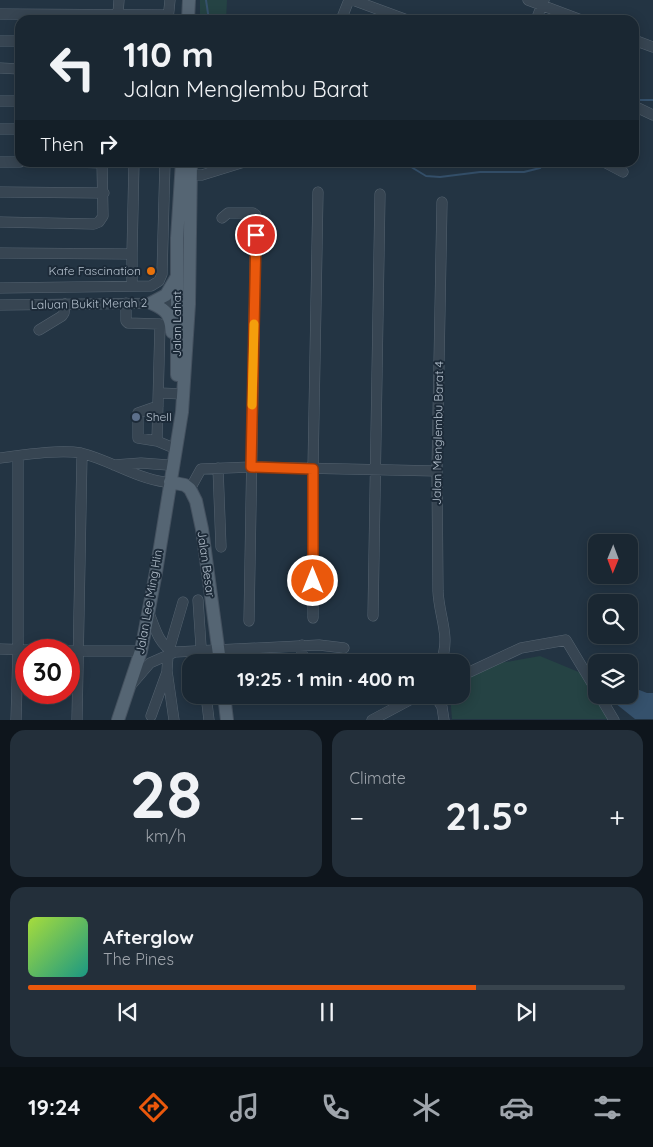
<!DOCTYPE html>
<meta charset="utf-8">
<style>
:root{--surface:#1a2732;--page:#232f3a;--text:#f1f3f6;--muted:#9fa5ac;--line:#38444d;--accent:#ea580c}
body{margin:0;font-family:Quicksand,sans-serif;background:var(--page);color:var(--text);height:100vh;display:flex;flex-direction:column;font-size:19px;white-space:nowrap}
*{box-sizing:border-box;margin:0}
p{font-size:16px;color:var(--muted)}
.icon{flex:none;width:28px;height:28px;fill:none;stroke:currentColor;stroke-width:2;stroke-linecap:round;stroke-linejoin:round}
.map{position:relative;height:720px;overflow:hidden}
.side{display:flex;flex-direction:column;gap:10px;padding:10px;background:#0e151c;flex:1}
.side>*{flex:none}
.hud{position:absolute;left:15px;top:15px;width:624px;height:152px;border-radius:15px;box-shadow:0 2px 12px #0003,0 0 0 1px var(--line);background:#1a2732;color:var(--text);overflow:hidden}
.needle{width:32px;rotate:181deg}
.controls{position:absolute;left:588px;top:534px;display:grid;gap:10px}
.controls a{display:grid;place-items:center;width:50px;height:50px;border-radius:10px;background:var(--surface);box-shadow:0 2px 12px #0003,0 0 0 1px var(--line);font-size:25px}
.speed{position:absolute;left:15px;top:639px;display:flex;gap:10px;font-size:25px;font-weight:700;text-align:center}
.speed>*{display:grid;place-content:center;width:65px;height:65px;border-radius:50%;background:var(--surface);box-shadow:0 2px 12px #0003,0 0 0 1px var(--line);line-height:1}
.speed .limit{border:8px solid #d22;background:#fff;color:#111}
.pin{position:absolute;display:grid;place-items:center;width:42px;height:42px;color:#fff;margin:-21px;border:2px solid #fff;border-radius:50%;box-shadow:0 1px 5px #0007}
.me{position:absolute;width:55px;margin:-28px;rotate:0deg;stroke-linejoin:round;filter:drop-shadow(0 0 4px #0008)}
.turn{display:flex;align-items:center;gap:18px;height:105px;padding:0 25px;font-size:22px}
.turn .icon{width:65px;height:65px;stroke-width:2.5}
.turn b{display:block;font-size:35px;line-height:42px}
.then{display:flex;align-items:center;height:48px;padding:0 25px;background:#0003;gap:10px;font-size:19px}
.big{font-size:38px;font-weight:700;line-height:1.1}
.side .widget{flex:1;display:flex;flex-direction:column;justify-content:center;gap:8px;min-width:0;padding:0 18px;border-radius:15px;background:var(--page)}
.side .dial{align-items:center;gap:0}
.dial b{font-size:65px;line-height:1}
.song{display:flex;align-items:center;gap:15px}
.cover{width:60px;height:60px;border-radius:8px;background:linear-gradient(135deg,hsl(80 70% 55%),hsl(170 70% 35%))}
.played{height:5px;border-radius:2px;background:linear-gradient(90deg,var(--accent) 75%,var(--line) 75%)}
.keys{display:flex;justify-content:space-around;direction:ltr}
.heat{display:flex;justify-content:space-between;align-items:center;font-size:28px;direction:ltr}
.side .tiles{flex:1;display:grid;gap:10px;grid-template-columns:1fr 1fr}
.widget:last-child{grid-column:span 2}
.trip{position:absolute;left:182px;top:654px;width:288px;height:50px;border-radius:15px;background:var(--surface);box-shadow:0 2px 12px #0003,0 0 0 1px var(--line);font-weight:700;line-height:50px;text-align:center}
.tabs{display:flex;height:80px;justify-content:space-around;align-items:center;background:#0a1014;color:var(--muted)}
.tabs .icon{width:35px;height:35px}
.tabs .active{color:var(--accent)}
.tabs b{font-size:22px;color:var(--text)}
.map>svg:first-child{display:block}
</style>
<div class="map">
<svg width="653" height="720" viewBox="0 0 653 720">
<rect width="100%" height="100%" fill="#233443"/>
<path fill="#254344" d="M200 0H227L226 20H200Z
M540 656 581 673 609 719H452L450 695H461V670Z"/>
<path fill="#35516c" d="M629 686 647 693H653V719H635L610 699V695H629Z"/>
<g fill="none" stroke-linecap="round" stroke-linejoin="round">
<path stroke="#35516c" stroke-width="2" d="M206 0 209 20
M634 100H653
M403 162 426 176 440 177 480 172H524L540 168 545 162"/>
<g stroke="#556370" stroke-width="11">
<path id="minor" d="M353 0 407 20
M528 0 581 20
M0 14 168 15
M118 14 119 0
M168 20 170 0
M341 20 349 0
M536 20 544 0
M634 40 653 47
M0 41H20
M0 68 20 69
M0 101H20
M634 106 653 115
M0 129H20
M0 162H20
M72 162 102 163
M604 162 623 172
M191 175H202L244 162
M0 192 104 193
M222 218 228 213H253L256 215 249 621
M0 222 94 224 99 222 103 216 102 162
M0 253 132 254V286
M132 254 134 162
M0 288 151 286 159 281 162 274 165 162
M126 303V321L128 323 160 324 157 441 176 449
M0 305 177 303
M39 330 62 316 64 313 65 304
M159 393 184 394
M157 441 138 438V413L158 406
M0 458C23 455 59 449 81 453 110 460 135 478 165 482
M114 465 141 463 168 465
M218 468 221 547
M190 489 201 469 251 467 437 471
M198 600 202 662
M149 613C154 625 159 646 173 651
M373 616 380 194
M313 618V469L318 192
M302 645V662
M0 649 37 650
M169 650 183 602
M69 651H137
M168 655 167 671 174 720
M441 662C451 636 439 617 438 591L437 471 442 202
M461 676 521 648 566 640 596 690
M132 684 150 663 175 652 319 645 344 648
M206 695 209 720
M435 695 442 707 444 720
M599 695 614 720
M151 716 167 672
M16 720 18 650V456
M77 720 82 454
M372 720 419 695"/>
</g>
<g stroke="#44515f" stroke-width="14">
<path id="major" d="M188 20 189 0
M151 303C167 310 170 314 172 332
M151 303 166 295 176 278
M177 375V238L182 162
M170 482 185 485 190 489 196 501 202 529 220 662
M224 695 227 720
M118 720 141 651 156 572 182 412 189 304 191 162"/>
</g>
<use href="#minor" stroke="#374552" stroke-width="10"/>
<use href="#major" stroke="#556573" stroke-width="12"/>
</g>
<g fill="none" stroke-linecap="round" stroke-linejoin="round">
<g stroke="#983908" stroke-width="12">
<path id="route" d="M256 235 251 467 313 469V581"/>
</g>
<use href="#route" stroke="#ea580c" stroke-width="9"/>
<path stroke="#f59e0b" stroke-width="9" d="M252 405 254 324"/>
</g>
<circle fill="#e8710a" stroke="#1c2a38" stroke-width="2" cx="151" cy="271" r="5"/>
<circle fill="#5c6f8a" stroke="#1c2a38" stroke-width="2" cx="136" cy="417" r="5"/>
<g text-anchor="middle" stroke-width="4" stroke-linejoin="round" paint-order="stroke">
<g font-size="12" fill="#b4c0cd" stroke="#1c2a38" text-anchor="end">
<text x="141" y="275">Kafe Fascination</text>
<text x="146" y="421" text-anchor="start">Shell</text>
</g>
<g font-size="12" fill="#b4c0cd" stroke="#1c2a38">
<text transform="translate(89 304) rotate(-1)" y="4">Laluan Bukit Merah 2</text>
<text transform="translate(177 324) rotate(-90)" y="4">Jalan Lahat</text>
<text transform="translate(438 433) rotate(-89)" y="4">Jalan Menglembu Barat 4</text>
<text transform="translate(206 564) rotate(82)" y="4">Jalan Besar</text>
<text transform="translate(149 602) rotate(-80)" y="4">Jalan Lee Ming Hin</text>
</g>
</g>
</svg>
<div class="controls">
<a><svg class="needle" viewBox="-14 -14 28 28"><path d="M0-13l5 13h-10z" fill="#e53935"/><path d="M0 13l5-13h-10z" fill="#9fa5ac"/></svg></a>
<a><svg class="icon" aria-label="search" viewBox="0 0 24 24"><circle cx="10" cy="10" r="6"/><path d="M15 15l6 6"/></svg></a>
<a><svg class="icon" aria-label="layers" viewBox="0 0 24 24"><path d="M12 4l9 5-9 5-9-5zM3 14l9 5 9-5"/></svg></a>
</div>
<div class="speed"><div class="limit">30</div></div>
<div class="pin" style="left:256px;top:235px;background:#d93025"><svg class="icon" aria-label="arrive" viewBox="0 0 24 24"><path d="M6 21V4h12l-3 4 3 4H6"/></svg></div>
<svg class="me" style="left:313px;top:581px" viewBox="-20 -20 40 40"><circle r="17" fill="#ea580c" stroke="#fff" stroke-width="3"/><path d="M0-11L8 9 0 5-8 9z" fill="#fff"/></svg>
<div class="trip">19:25 · 1 min · 400 m</div>
<div class="hud">
<div class="turn"><svg class="icon" aria-label="left" viewBox="0 0 24 24"><path d="M17 20v-9H6M10 6l-5 5 5 5"/></svg><div><b>110 m</b>Jalan Menglembu Barat</div></div>
<div class="then">Then<svg class="icon" aria-label="right" viewBox="0 0 24 24"><path d="M7 20v-9h11M14 6l5 5-5 5"/></svg></div>
</div>
</div>
<section class="side">
<div class="tiles">
<div class="widget dial"><b>28</b><p>km/h</p></div>
<div class="widget"><p>Climate</p>
<div class="heat"><a>−</a><b class="big">21.5°</b><a>+</a></div>
</div>
<div class="widget">
<div class="song"><i class="cover"></i><div><b>Afterglow</b><p>The Pines</p></div></div>
<div class="played"></div>
<div class="keys"><svg class="icon" aria-label="previous" viewBox="0 0 24 24"><path d="M18 5L8 12l10 7zM5 5v14"/></svg><svg class="icon" aria-label="pause" viewBox="0 0 24 24"><path d="M8 5v14M16 5v14"/></svg><svg class="icon" aria-label="next" viewBox="0 0 24 24"><path d="M6 5l10 7-10 7zM19 5v14"/></svg></div>
</div>
</div>
</section>
<nav class="tabs">
<b>19:24</b>
<svg class="icon active" aria-label="directions" viewBox="0 0 24 24"><path d="M12 3l9 9-9 9-9-9zM9 14v-3h6M13 9l2 2-2 2"/></svg>
<svg class="icon" aria-label="music" viewBox="0 0 24 24"><path d="M9 18V5l10-2v13"/><circle cx="6" cy="18" r="3"/><circle cx="16" cy="16" r="3"/></svg>
<svg class="icon" aria-label="phone" viewBox="0 0 24 24"><path d="M5 4h4l2 5-3 2q2 4 5 5l2-3 5 2v4C11 20 4 13 5 4z"/></svg>
<svg class="icon" aria-label="climate" viewBox="0 0 24 24"><path d="M12 3v18M4 7l16 10M4 17L20 7"/></svg>
<svg class="icon" aria-label="car" viewBox="0 0 24 24"><path d="M5 17H2v-5l4-1 3-4h7l3 4 3 1v5h-3M9 17h6M6 11h13"/><circle cx="7" cy="17" r="2"/><circle cx="17" cy="17" r="2"/></svg>
<svg class="icon" aria-label="filters" viewBox="0 0 24 24"><path d="M4 7h16M4 17h16"/><circle cx="9" cy="7" r="2"/><circle cx="15" cy="17" r="2"/></svg>
</nav>
